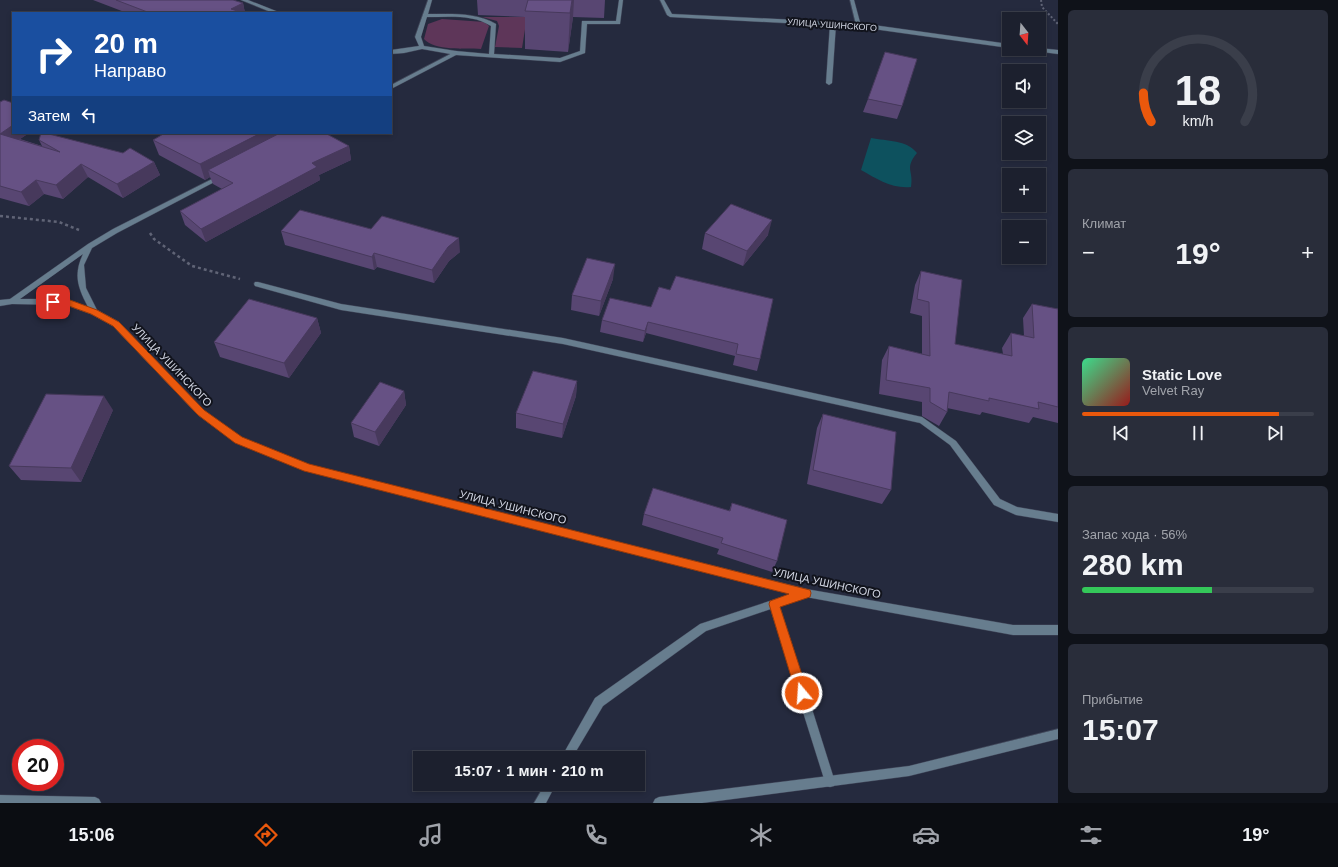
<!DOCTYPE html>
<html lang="ru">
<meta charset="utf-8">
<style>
:root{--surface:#1c202e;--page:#292d3a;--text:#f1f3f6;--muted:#a0a3aa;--line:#3a3e4a;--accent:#ea580c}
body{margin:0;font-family:Arial,sans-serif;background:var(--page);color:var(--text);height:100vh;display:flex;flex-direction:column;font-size:15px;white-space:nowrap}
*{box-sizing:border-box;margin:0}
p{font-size:13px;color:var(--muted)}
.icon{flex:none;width:22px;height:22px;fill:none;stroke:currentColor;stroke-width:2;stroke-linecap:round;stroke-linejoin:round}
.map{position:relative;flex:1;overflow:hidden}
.panel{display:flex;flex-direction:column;gap:10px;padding:10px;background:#0f1219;width:280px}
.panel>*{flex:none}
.hud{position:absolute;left:12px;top:12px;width:380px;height:122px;border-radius:0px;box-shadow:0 2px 6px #0003,0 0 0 1px var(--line);background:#1a4fa0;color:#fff;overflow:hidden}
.needle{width:26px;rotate:163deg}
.buttons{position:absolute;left:1002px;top:12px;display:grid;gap:8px}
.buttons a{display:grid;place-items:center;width:44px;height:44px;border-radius:0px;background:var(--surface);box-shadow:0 2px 6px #0003,0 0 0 1px var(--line);font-size:20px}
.speed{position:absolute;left:12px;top:739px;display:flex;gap:8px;font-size:20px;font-weight:700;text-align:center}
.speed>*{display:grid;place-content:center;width:52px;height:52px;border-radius:50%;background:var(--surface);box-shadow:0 2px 6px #0003,0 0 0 1px var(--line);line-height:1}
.speed .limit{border:6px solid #d22;background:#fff;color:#111}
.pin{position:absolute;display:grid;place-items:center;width:34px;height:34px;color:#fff;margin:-17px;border-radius:8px;box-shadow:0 2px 6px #0006}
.me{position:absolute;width:44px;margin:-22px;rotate:342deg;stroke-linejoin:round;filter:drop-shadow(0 0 3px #0008)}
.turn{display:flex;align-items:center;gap:14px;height:84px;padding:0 16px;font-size:18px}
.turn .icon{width:52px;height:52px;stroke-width:2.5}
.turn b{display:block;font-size:28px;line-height:34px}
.then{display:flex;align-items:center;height:38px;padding:0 16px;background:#0003;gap:8px;font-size:15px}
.big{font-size:30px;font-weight:700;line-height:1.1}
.panel .card{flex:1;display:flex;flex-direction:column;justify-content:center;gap:6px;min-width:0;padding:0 14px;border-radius:6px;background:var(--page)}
.panel .dial{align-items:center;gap:0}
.dial svg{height:104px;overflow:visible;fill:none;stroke:var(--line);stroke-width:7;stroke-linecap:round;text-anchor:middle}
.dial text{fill:var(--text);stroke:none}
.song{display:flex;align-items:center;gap:12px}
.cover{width:48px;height:48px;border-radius:6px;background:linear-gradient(135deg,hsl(150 70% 55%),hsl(0 70% 35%))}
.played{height:4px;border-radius:2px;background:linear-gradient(90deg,var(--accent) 85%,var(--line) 85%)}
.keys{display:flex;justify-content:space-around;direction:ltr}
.heat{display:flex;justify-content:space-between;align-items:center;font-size:22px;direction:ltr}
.charge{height:6px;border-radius:3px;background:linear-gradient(90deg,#34c759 56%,var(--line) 0)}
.trip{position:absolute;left:413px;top:751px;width:232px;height:40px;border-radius:0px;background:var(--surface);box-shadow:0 2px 6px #0003,0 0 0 1px var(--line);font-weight:700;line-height:40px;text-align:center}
.tabs{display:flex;height:64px;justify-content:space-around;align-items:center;background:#0b0d12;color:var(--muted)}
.tabs .icon{width:28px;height:28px}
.tabs .selected{color:var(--accent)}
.tabs b{font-size:18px;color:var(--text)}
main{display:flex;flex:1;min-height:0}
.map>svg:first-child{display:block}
</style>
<main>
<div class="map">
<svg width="1058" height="803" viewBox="0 0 1058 803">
<rect width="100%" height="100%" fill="#252a3e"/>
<path fill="#5e3659" d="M482 17H527L522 48 495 47 499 26 497 21Z
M442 19 485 22 489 26 481 49C466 48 434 51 424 39L428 24Z"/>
<path fill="#0d515e" d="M871 138C887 141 907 140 917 153 904 169 914 170 911 187 892 189 877 179 861 170Z"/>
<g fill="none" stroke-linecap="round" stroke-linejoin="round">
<g stroke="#404558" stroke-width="1">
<path id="lane" d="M241 0H248L281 13H273Z
M428 0H432L428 14C451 14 476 12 496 24L494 54 560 58 580 51 582 21H616L619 0H623L620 24H587L585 53 560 62 456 55 422 49 404 53 391 54V50L419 46 415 37ZM427 17C448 17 473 14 491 26L489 54 456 51 424 46 421 37Z
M850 0H854L861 26 856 25Z
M833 22 836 24 832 83 829 85 826 83 830 24Z
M255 282H258L341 304 563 338 922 417 956 441 1000 499 1017 507 1058 514V522L1016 515 994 505 950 445 920 423 563 344 341 310 255 286 254 284Z
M774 600 777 601 779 604 835 782 834 786 830 787 826 786 825 782 769 604 771 601Z"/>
</g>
<g stroke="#404558" stroke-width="1">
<path id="street" d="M660 0H664L672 14 859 23 1009 44V48L859 27 670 17 667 15Z
M1039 48 1058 50V54L1034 51 1031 49Z
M456 51 459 53 458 54 391 89V85Z
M220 175 222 176V178L117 233 92 248 84 265 86 288 97 310 119 322 204 411 241 438 309 465 806 589 1013 625H1058V635H1013L806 597 706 631 603 706 572 758H561L595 698 700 624 791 594 305 470 235 442 198 415 113 326 91 314 66 305 12 304 0 306V300L10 299 88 244 113 229ZM83 254C73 275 78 288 88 307L67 299H20Z
M1058 729V739L909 776 702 803H653L655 799 659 797 909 766Z
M545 784H556L546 803H534Z
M0 795 95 797 99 799 101 803H0Z"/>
</g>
<path stroke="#606476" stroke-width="2" stroke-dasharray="2 2" stroke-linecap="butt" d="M1041 0 1042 7 1058 24"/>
<path stroke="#606476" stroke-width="2.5" stroke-dasharray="3 3" stroke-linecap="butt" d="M0 216 59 222 79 230
M150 233 154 239 192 266 240 279"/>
<use href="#lane" fill="#677d8e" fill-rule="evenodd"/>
<use href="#street" fill="#677d8e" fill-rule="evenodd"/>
</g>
<path fill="#584672" d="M93 0H233L243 3 245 13H127Z
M477 0H605L604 18 573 17 568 52 525 49V17L478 15Z
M868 99 902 106 897 119 863 112Z
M0 102 29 133 20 139 42 146 39 140 154 162 160 175 123 198 88 177 63 199 44 194 29 206 0 198Z
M153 140 349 146 351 160 319 175 320 180 206 242 185 225 180 211 222 189 213 184 210 177 205 180 159 155Z
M371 229 460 252 449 261 434 283 377 267 374 270 285 245 281 231Z
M705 233 768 235 743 266 702 249Z
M921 271 955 344 1003 354 1002 348 1011 333 1024 336 1023 318 1032 304 1058 309V423L1033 417 1029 423 982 412 980 415 947 408V412L939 426 922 416V402L879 394 882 360 889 346 922 354V316L910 313 915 285Z
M613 279 599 316 571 310 572 295Z
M659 287 760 359 757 371 733 365 735 356 646 333 643 342 600 332 602 320 651 307Z
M317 318 321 333 289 378 220 357 214 342Z
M577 381 576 396 562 438 516 428V413Z
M404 391 406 405 379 446 354 437 351 423Z
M113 410 81 482 21 480 9 466Z
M823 414 891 490 882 504 807 484 817 428Z
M732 503 777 561 772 572 717 554 719 549 642 525 644 514 729 511Z"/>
<path fill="#47395c" d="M572 0H574L573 17 568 52 570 13Z
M243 3 245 13H233L231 9Z
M13 125V133H29L8 147 0 134Z
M261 133H295L208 170 210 177 205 180 200 164Z
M349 146 351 160 319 175 320 180 206 242 201 229 312 163Z
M154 162 160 175 123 198 117 184Z
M81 164 88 177 63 199 56 185Z
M36 180 44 194 29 206 21 192Z
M772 220 768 235 743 266 747 251Z
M459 238 460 252 449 261 434 283 432 270 448 247Z
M374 253 377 267 374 270 372 257Z
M615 264 613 279 599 316 601 301Z
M317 318 321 333 289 378 284 363Z
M648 322 646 333 643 342 645 331Z
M577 381 576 396 562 438 563 424Z
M404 391 406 405 379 446 375 432Z
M104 396 113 410 81 482 71 468Z"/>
<path fill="#665184" stroke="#47395c" d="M116 0H233L243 3 231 9 244 13H192L191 12 190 13H150Z
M528 0H572L570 13 525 11Z
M885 52 917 59 902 106 868 99Z
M4 100 13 103V125L0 134 60 152 39 140 41 133H45L123 153 130 148 154 162 117 184 81 164 56 185 36 180 21 192 0 186V102Z
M165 133H261L200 164 153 140Z
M280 133H325L349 146 312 163 317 167 201 229 180 211 233 183 208 170Z
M731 204 772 220 747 251 705 233Z
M300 210 371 229 382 216 459 238 448 247 432 270 374 253 372 257 281 231Z
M587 258 615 264 601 301 572 295Z
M921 271 962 280 955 344 1012 356 1011 333 1034 338 1032 304 1058 309V407L1038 402 1039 409 989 398V401L949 392 947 412 930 402V388L886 380 889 346 930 356 929 302 917 299Z
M676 276 773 299 760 359 736 354 738 344 648 322 645 331 602 320 610 298 651 307 659 287 670 290Z
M249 299 317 318 284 363 214 342Z
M533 371 577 381 563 424 516 413Z
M380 382 404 391 375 432 351 423Z
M46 394 104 396 71 468 9 466Z
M823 414 896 432 891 490 813 470Z
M653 488 730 511 732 503 787 520 777 561 721 543 723 538 644 514Z"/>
<path fill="#ea580c" stroke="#983908" d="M53 299 70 300 97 310 119 322 204 410 242 437 309 464 810 590 811 593 810 597 780 607 808 693 806 697 802 699 798 697 796 693 769 604 770 601 789 594 304 471 235 443 198 415 113 326 91 314 66 305 50 304 49 302Z"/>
<g text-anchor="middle" stroke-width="4" stroke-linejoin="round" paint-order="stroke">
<g font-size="9" fill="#d0d4e1" stroke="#11131c">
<text transform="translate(832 25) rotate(4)" y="3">УЛИЦА УШИНСКОГО</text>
</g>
<g font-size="11" fill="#d0d4e1" stroke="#11131c">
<text transform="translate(172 365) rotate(46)" y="4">УЛИЦА УШИНСКОГО</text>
<text transform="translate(513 507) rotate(14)" y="4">УЛИЦА УШИНСКОГО</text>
<text transform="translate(827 583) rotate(12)" y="4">УЛИЦА УШИНСКОГО</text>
</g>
</g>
</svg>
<div class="buttons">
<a><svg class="needle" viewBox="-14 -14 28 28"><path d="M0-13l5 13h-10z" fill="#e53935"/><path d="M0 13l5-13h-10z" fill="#a0a3aa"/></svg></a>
<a><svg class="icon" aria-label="sound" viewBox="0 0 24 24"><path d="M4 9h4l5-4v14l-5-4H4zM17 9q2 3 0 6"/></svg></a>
<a><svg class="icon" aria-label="layers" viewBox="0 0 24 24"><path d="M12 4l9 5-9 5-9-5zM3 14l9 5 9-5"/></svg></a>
<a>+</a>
<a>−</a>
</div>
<div class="speed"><div class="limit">20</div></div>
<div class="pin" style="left:53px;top:302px;background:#d93025"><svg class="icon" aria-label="arrive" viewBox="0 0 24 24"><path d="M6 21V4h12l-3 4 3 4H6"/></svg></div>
<svg class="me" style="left:802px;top:693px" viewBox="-20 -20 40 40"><circle r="17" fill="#ea580c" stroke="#fff" stroke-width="3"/><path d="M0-11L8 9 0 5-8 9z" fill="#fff"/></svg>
<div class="trip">15:07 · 1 мин · 210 m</div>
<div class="hud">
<div class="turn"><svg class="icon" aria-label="right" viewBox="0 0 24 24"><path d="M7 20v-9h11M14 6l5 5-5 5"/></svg><div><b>20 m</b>Направо</div></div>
<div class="then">Затем<svg class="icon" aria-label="left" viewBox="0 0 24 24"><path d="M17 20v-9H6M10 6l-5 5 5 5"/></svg></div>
</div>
</div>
<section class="panel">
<div class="card dial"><svg viewBox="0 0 100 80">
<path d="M14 69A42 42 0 1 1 86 69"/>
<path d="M14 69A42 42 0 0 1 8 47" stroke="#ea580c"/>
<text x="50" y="56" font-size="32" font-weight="700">18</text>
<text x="50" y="72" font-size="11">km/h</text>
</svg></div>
<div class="card"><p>Климат</p>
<div class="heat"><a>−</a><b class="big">19°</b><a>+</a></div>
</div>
<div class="card">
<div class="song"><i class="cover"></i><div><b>Static Love</b><p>Velvet Ray</p></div></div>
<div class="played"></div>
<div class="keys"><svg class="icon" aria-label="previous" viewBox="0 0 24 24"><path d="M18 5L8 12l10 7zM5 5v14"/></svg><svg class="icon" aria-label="pause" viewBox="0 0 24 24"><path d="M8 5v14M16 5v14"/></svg><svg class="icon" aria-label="next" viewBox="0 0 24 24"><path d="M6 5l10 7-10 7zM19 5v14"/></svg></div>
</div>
<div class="card"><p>Запас хода · 56%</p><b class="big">280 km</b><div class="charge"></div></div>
<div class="card"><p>Прибытие</p><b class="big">15:07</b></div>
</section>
</main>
<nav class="tabs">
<b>15:06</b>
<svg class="icon selected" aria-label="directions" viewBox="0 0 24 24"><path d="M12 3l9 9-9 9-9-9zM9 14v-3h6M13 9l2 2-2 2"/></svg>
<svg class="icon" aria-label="music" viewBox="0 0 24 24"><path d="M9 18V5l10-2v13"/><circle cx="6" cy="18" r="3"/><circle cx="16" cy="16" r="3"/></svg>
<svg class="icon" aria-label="phone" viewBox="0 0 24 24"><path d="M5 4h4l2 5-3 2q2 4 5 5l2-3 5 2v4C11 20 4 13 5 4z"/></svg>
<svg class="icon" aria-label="climate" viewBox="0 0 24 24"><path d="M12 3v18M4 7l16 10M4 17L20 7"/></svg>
<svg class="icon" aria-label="car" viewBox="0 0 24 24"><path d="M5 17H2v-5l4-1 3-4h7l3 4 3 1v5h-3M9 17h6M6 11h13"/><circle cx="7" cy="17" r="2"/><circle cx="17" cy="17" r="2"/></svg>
<svg class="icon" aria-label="filters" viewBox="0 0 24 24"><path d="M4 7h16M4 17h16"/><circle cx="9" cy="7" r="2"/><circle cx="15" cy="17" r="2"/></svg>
<b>19°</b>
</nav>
